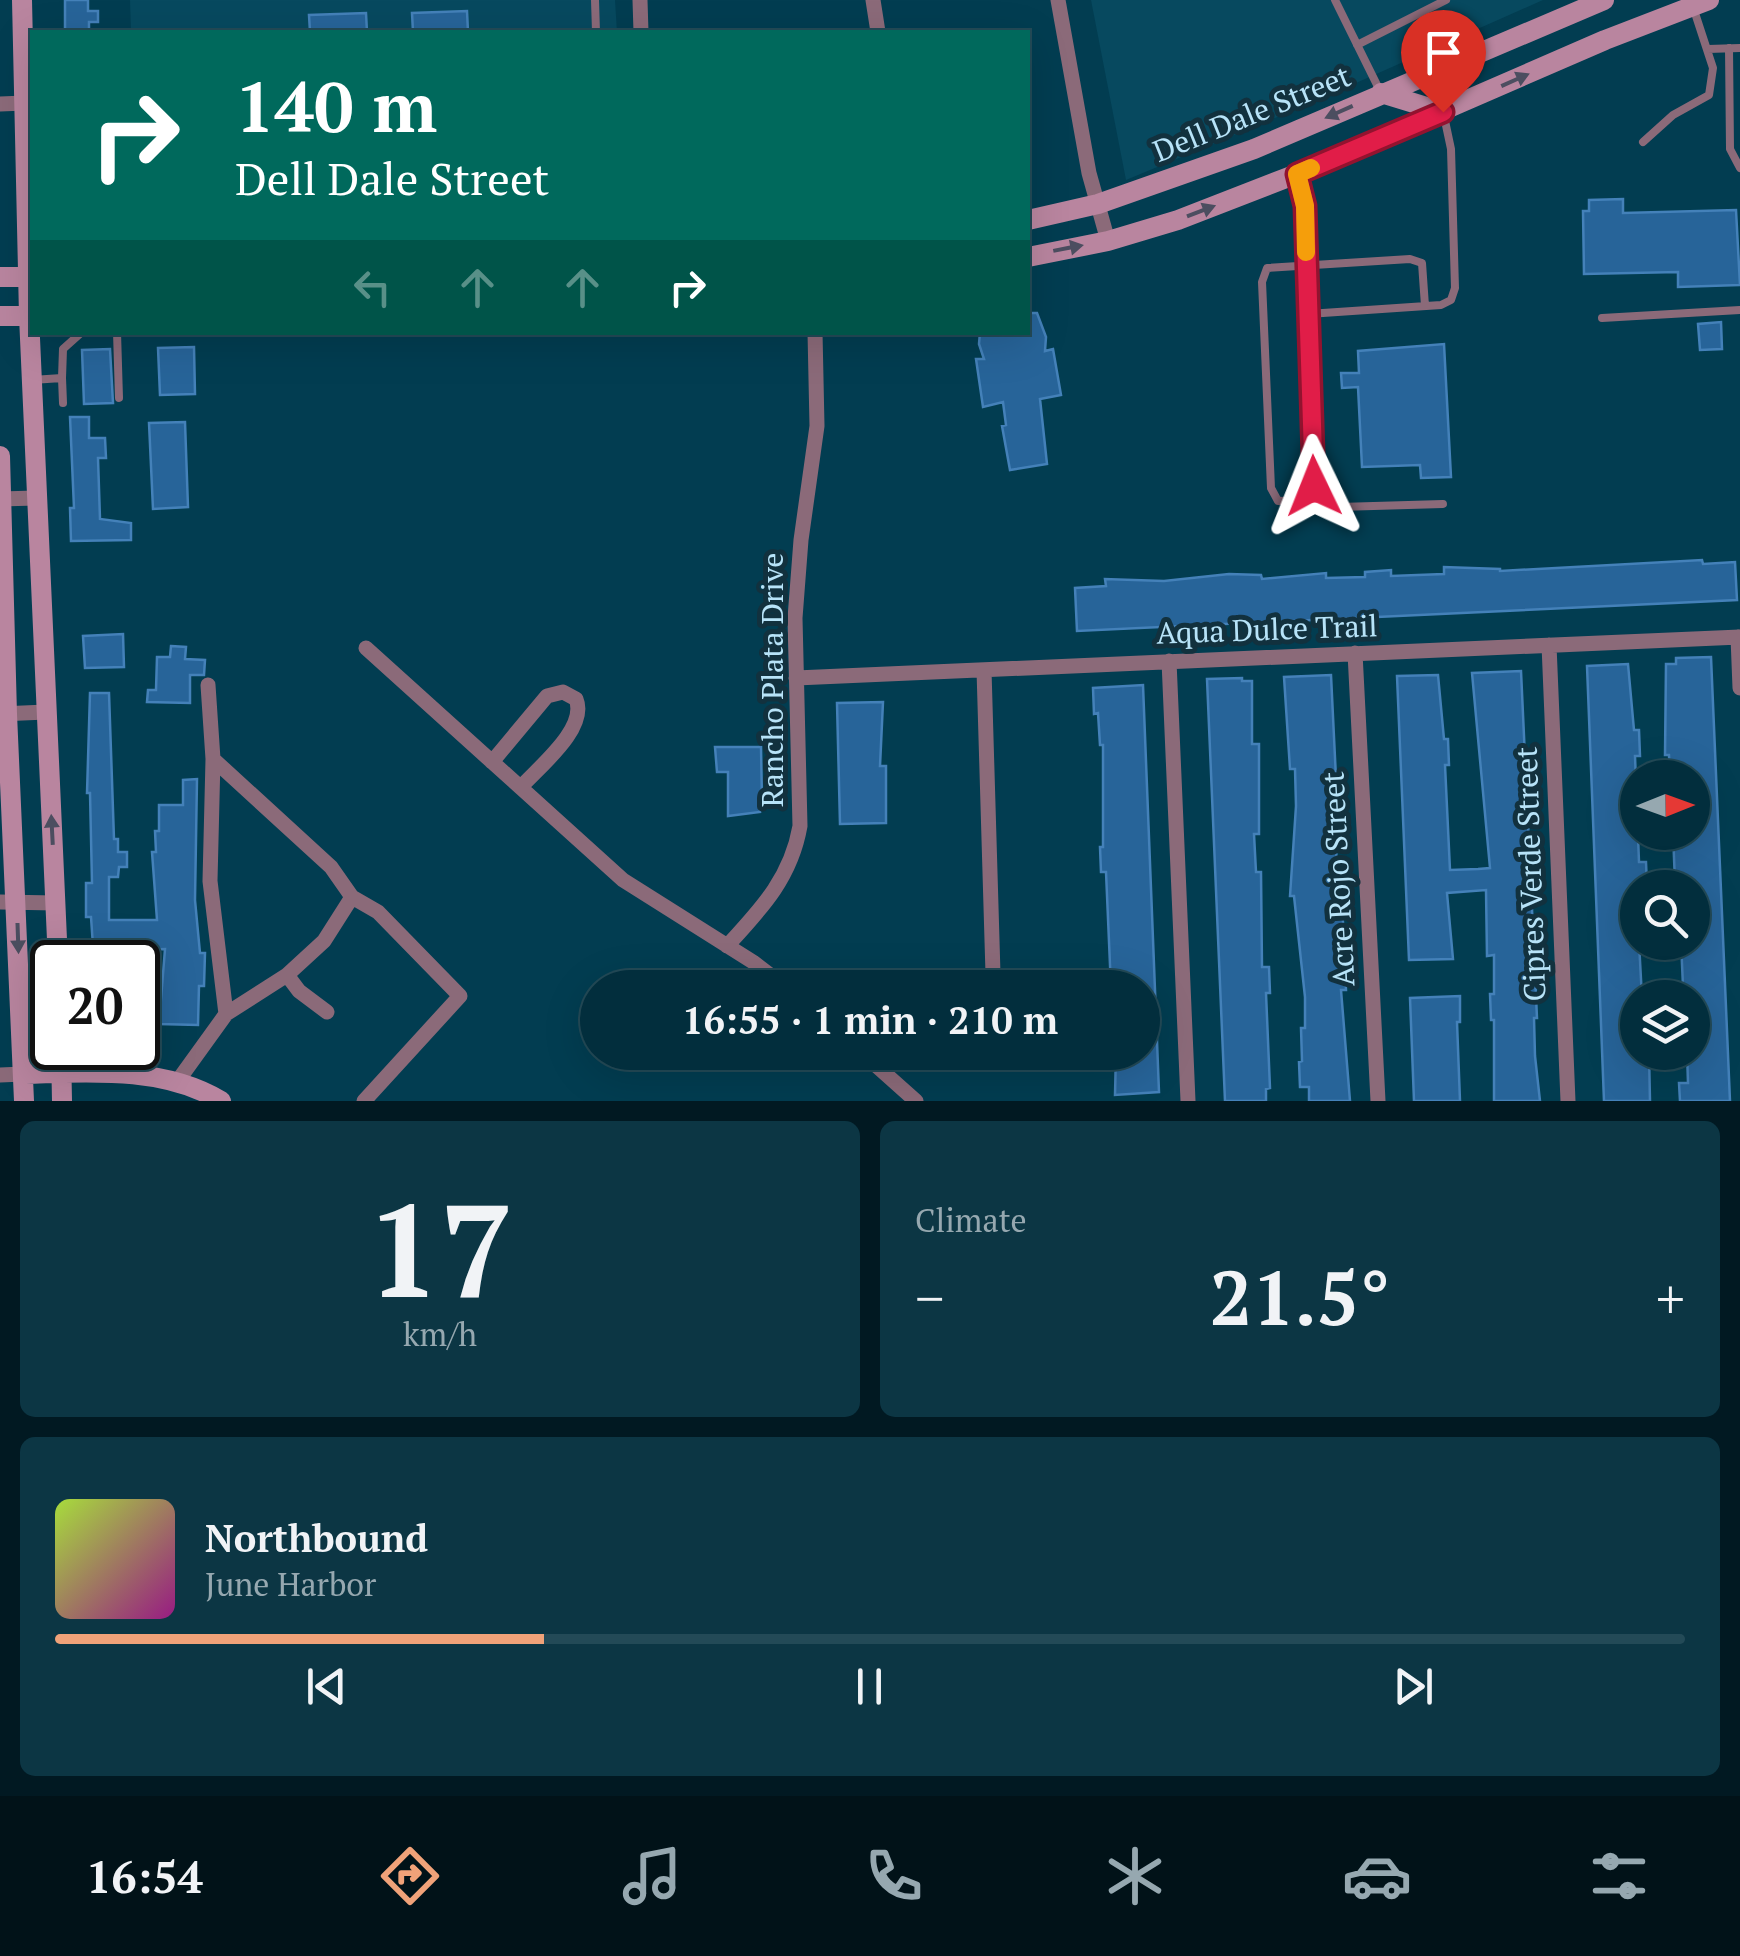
<!DOCTYPE html>
<meta charset="utf-8">
<style>
:root{--surface:#022e3d;--page:#0c3644;--text:#f1f3f6;--muted:#96a8b0;--line:#234a57;--accent:#f0a279}
body{margin:0;font-family:"PT Serif",serif;background:var(--page);color:var(--text);height:100vh;display:flex;flex-direction:column;font-size:38px;white-space:nowrap}
*{box-sizing:border-box;margin:0}
p{font-size:32px;color:var(--muted)}
.icon{flex:none;width:55px;height:55px;fill:none;stroke:currentColor;stroke-width:2;stroke-linecap:round;stroke-linejoin:round}
.map{position:relative;height:1101px;overflow:hidden}
.drawer{display:flex;flex-direction:column;gap:20px;padding:20px;background:#011922;flex:1}
.drawer>*{flex:none}
.hud{position:absolute;left:30px;top:30px;width:1000px;height:305px;border-radius:0px;box-shadow:0 10px 40px #0002,0 0 0 2px var(--line);background:#00695c;color:#fff;overflow:hidden}
.needle{width:65px;rotate:89deg}
.buttons{position:absolute;left:1620px;top:760px;display:grid;gap:20px}
.buttons a{display:grid;place-items:center;width:90px;height:90px;border-radius:50%;background:var(--surface);box-shadow:0 10px 40px #0002,0 0 0 2px var(--line);font-size:50px}
.speed{position:absolute;left:30px;top:940px;display:flex;gap:20px;font-size:50px;font-weight:700;text-align:center}
.speed>*{display:grid;place-content:center;width:130px;height:130px;border-radius:50%;background:var(--surface);box-shadow:0 10px 40px #0002,0 0 0 2px var(--line);line-height:1}
.speed .limit{border:5px solid #111;border-radius:15px;background:#fff;color:#111}
.pin{position:absolute;display:grid;place-items:center;width:85px;height:85px;color:#fff;margin:-102px -42px;border-radius:50% 50% 50% 0;rotate:-45deg;box-shadow:0 0 10px #0007}
.pin .icon{rotate:45deg}
.me{position:absolute;width:110px;margin:-55px;rotate:358deg;stroke-linejoin:round;filter:drop-shadow(0 0 8px #0008)}
.turn{display:flex;align-items:center;gap:35px;height:210px;padding:0 40px;font-size:45px}
.turn .icon{width:130px;height:130px;stroke-width:2.5}
.turn b{display:block;font-size:70px;line-height:85px}
.lanes{display:flex;align-items:center;height:95px;padding:0 40px;background:#0003;justify-content:center;gap:50px;direction:ltr}
.lanes .off{opacity:.35}
.big{font-size:75px;font-weight:600;line-height:1.1}
.drawer .card{flex:1;display:flex;flex-direction:column;justify-content:center;gap:15px;min-width:0;padding:0 35px;border-radius:15px;background:var(--page)}
.drawer .dial{align-items:center;gap:0}
.dial b{font-size:130px;line-height:1}
.song{display:flex;align-items:center;gap:30px}
.cover{width:120px;height:120px;border-radius:15px;background:linear-gradient(135deg,hsl(80 70% 55%),hsl(310 70% 35%))}
.played{height:10px;border-radius:5px;background:linear-gradient(90deg,var(--accent) 30%,var(--line) 30%)}
.keys{display:flex;justify-content:space-around;direction:ltr}
.heat{display:flex;justify-content:space-between;align-items:center;font-size:55px;direction:ltr}
.drawer .tiles{flex:1;display:grid;gap:20px;grid-template-columns:1fr 1fr}
.card:last-child{grid-column:span 2}
.trip{position:absolute;left:580px;top:970px;width:580px;height:100px;border-radius:50px;background:var(--surface);box-shadow:0 10px 40px #0002,0 0 0 2px var(--line);font-weight:600;line-height:100px;text-align:center}
.dock{display:flex;height:160px;justify-content:space-around;align-items:center;background:#011218;color:var(--muted)}
.dock .icon{width:70px;height:70px}
.dock .active{color:var(--accent)}
.dock b{font-size:45px;color:var(--text)}
.map>svg:first-child{display:block}
</style>
<div class="map">
<svg width="1740" height="1101" viewBox="0 0 1740 1101">
<rect width="100%" height="100%" fill="#023d51"/>
<path fill="#07495f" d="M130 0H615L617 32H131Z
M1091 0H1543L1311 103 1126 180Z"/>
<path fill="#276499" stroke="#4481b9" stroke-width="2.5" d="M65 0H88V11H98V22H89V32H65Z
M467 11 468 32H413L412 13Z
M366 13 367 32H310L309 15Z
M1623 199V213L1736 210 1740 285 1678 287V272L1584 274 1583 211H1589V200Z
M1028 313H1037L1046 337 1045 351 1053 349 1061 395 1040 399 1047 464 1010 470 1002 426 1006 425 1003 402 983 407 976 359H984L979 344 980 332H1028Z
M1721 322 1722 349 1700 350 1698 324Z
M1444 344 1451 477 1421 478 1420 465 1362 467 1358 387 1342 388 1341 373H1359L1358 351Z
M194 347 195 394 160 395 158 348Z
M110 349 113 403 84 404 82 350Z
M70 417H89V438H105L106 458H98L100 519 131 523V540L71 541 70 508H74Z
M185 422 188 507 153 509 149 423Z
M1702 560 1703 564 1735 562 1737 600 1077 631 1075 588 1106 586 1105 579 1164 581 1229 574 1261 575 1262 579 1326 573V578L1365 577V572L1391 570V576L1444 574V567L1500 569V571Z
M123 634 124 667 85 668 83 636Z
M171 646 186 647 185 659 205 660 204 675H190V703L147 702 148 690H156L157 657H170Z
M1711 657 1730 1101H1680L1679 1083H1688L1687 1052H1692V998H1680V986H1683L1681 942H1692V883H1675L1673 832H1692V778H1670L1669 755H1665L1666 664H1676V658Z
M1628 664 1634 730H1639L1640 756H1635L1639 862H1646L1647 886H1636L1642 998H1638V1054L1649 1053 1650 1101H1604L1587 666Z
M1521 671 1537 1018H1534L1535 1056 1540 1101H1494V1020H1491L1490 994H1494V955L1487 956 1486 890 1447 893 1453 959 1409 960 1397 676 1438 675 1444 739H1448L1449 765H1445L1450 870 1478 869 1490 868 1472 673Z
M1331 675 1337 799H1333L1334 835 1342 901 1346 990H1341L1350 1101H1309V1087H1300L1299 1062 1302 1061 1301 1028H1305V997L1294 896H1290L1296 806 1295 769H1290L1284 677Z
M1242 678V681H1252V744H1259V834H1254L1256 872H1261L1262 967H1269L1270 993H1266L1270 1088 1266 1089V1101H1225L1207 679Z
M1143 685 1159 1092 1115 1095 1116 1052H1142V988H1111L1106 872H1101L1100 847H1103V745H1100L1098 713 1094 714 1093 688Z
M90 693H109L114 839H118V852H127V867H119L118 877H109V920H157L152 852H156L155 831H159V805H183V780L197 779 195 900 200 953H205L204 986H199L198 1025 159 1024 165 949 139 950V960L94 961 91 917H86V883H92L90 793H87Z
M883 702 880 766H886V823L840 824 837 703Z
M715 747H761L762 801H759L760 812 728 816V772H717Z
M1460 996V1022H1457L1460 1101H1414L1410 998Z"/>
<g fill="none" stroke-linecap="round" stroke-linejoin="round">
<path stroke="#8b6a79" stroke-width="8" d="M595 0 596 32
M1335 0 1381 93
M1357 45 1446 0
M1729 48 1730 149 1740 168
M1708 49 1740 48
M1643 142 1673 115 1709 95 1713 68 1694 10
M1298 178 1305 206 1308 314
M1425 306 1422 263 1410 259 1267 268 1262 282 1271 488 1278 501 1309 500 1314 486 1308 314 1441 305 1451 300 1455 288 1451 149 1444 116
M1602 318 1740 310
M117 332 119 398
M62 378 63 403
M32 380 62 378 63 349 82 332
M1309 500 1339 507 1443 504"/>
<path stroke="#8b6a79" stroke-width="15" d="M640 0 641 32
M873 0 878 32
M1058 0 1089 173 1108 241
M0 104 25 103
M0 499 36 498
M1738 637 1740 688
M1549 645 1568 1101
M366 648 623 880 753 962 787 988
M1355 653 1378 1101
M1169 661 1188 1101
M984 670 993 974
M796 678 1740 637
M208 685 213 759 331 867 352 897 378 912 460 996 364 1101
M0 714 46 712
M213 759 210 881 226 1014
M492 762 547 696 563 692 576 699C588 728 540 766 521 787
M0 902 56 903
M727 946C761 909 791 878 800 826L795 618 801 540 817 426 815 332
M287 975 299 991 327 1012
M861 1052 916 1101
M0 1075 23 1074
M177 1082 226 1014 287 975 324 941 352 897"/>
<path stroke="#b9859f" stroke-width="20" d="M22 0 29 316 58 962
M1381 93 1443 112
M1028 220 1098 204 1254 149 1604 0
M1028 257 1108 241 1178 220 1294 175 1605 40 1709 0
M0 277H32
M0 316H32
M0 456 7 714 24 1101
M61 1048 62 1101
M23 1074C88 1072 164 1066 221 1101"/>
</g>
<defs><path id="oneway-solid" d="M-6-.8H1V-3.2L6.5 0L1 3.2V.8H-6Z" transform="scale(2.5)"/></defs>
<g fill="#4c4e60">
<use href="#oneway-solid" transform="translate(1515 80) rotate(-24)"/>
<use href="#oneway-solid" transform="translate(1339 112) rotate(156)"/>
<use href="#oneway-solid" transform="translate(1201 211) rotate(-21)"/>
<use href="#oneway-solid" transform="translate(1068 248) rotate(-11)"/>
<use href="#oneway-solid" transform="translate(52 830) rotate(-93)"/>
<use href="#oneway-solid" transform="translate(18 938) rotate(88)"/>
</g>
<g fill="none" stroke-linecap="round" stroke-linejoin="round">
<g stroke="#92132f" stroke-width="25">
<path id="route" d="M1314 486 1305 206 1297 174 1443 112"/>
</g>
<use href="#route" stroke="#e11d48" stroke-width="18"/>
<path stroke="#f59e0b" stroke-width="18" d="M1306 252 1305 206 1297 174 1311 168"/>
</g>
<g text-anchor="middle" stroke-width="10" stroke-linejoin="round" paint-order="stroke">
<g font-size="30" fill="#b7e3f8" stroke="#12313e">
<text transform="translate(1252 114) rotate(-22)" y="10">Dell Dale Street</text>
<text transform="translate(1267 630) rotate(-2)" y="10">Aqua Dulce Trail</text>
<text transform="translate(773 680) rotate(-90)" y="10">Rancho Plata Drive</text>
<text transform="translate(1531 874) rotate(-92)" y="10">Cipres Verde Street</text>
<text transform="translate(1339 879) rotate(-93)" y="10">Acre Rojo Street</text>
</g>
</g>
</svg>
<div class="buttons">
<a><svg class="needle" viewBox="-14 -14 28 28"><path d="M0-13l5 13h-10z" fill="#e53935"/><path d="M0 13l5-13h-10z" fill="#96a8b0"/></svg></a>
<a><svg class="icon" aria-label="search" viewBox="0 0 24 24"><circle cx="10" cy="10" r="6"/><path d="M15 15l6 6"/></svg></a>
<a><svg class="icon" aria-label="layers" viewBox="0 0 24 24"><path d="M12 4l9 5-9 5-9-5zM3 14l9 5 9-5"/></svg></a>
</div>
<div class="speed"><div class="limit">20</div></div>
<div class="pin" style="left:1443px;top:112px;background:#d93025"><svg class="icon" aria-label="arrive" viewBox="0 0 24 24"><path d="M6 21V4h12l-3 4 3 4H6"/></svg></div>
<svg class="me" style="left:1314px;top:486px" viewBox="-20 -20 40 40"><path d="M0-17L14 15 0 8-14 15z" fill="#e11d48" stroke="#fff" stroke-width="4"/></svg>
<div class="trip">16:55 · 1 min · 210 m</div>
<div class="hud">
<div class="turn"><svg class="icon" aria-label="right" viewBox="0 0 24 24"><path d="M7 20v-9h11M14 6l5 5-5 5"/></svg><div><b>140 m</b>Dell Dale Street</div></div>
<div class="lanes"><svg class="icon off" aria-label="left" viewBox="0 0 24 24"><path d="M17 20v-9H6M10 6l-5 5 5 5"/></svg><svg class="icon off" aria-label="ahead" viewBox="0 0 24 24"><path d="M12 20V5M6 11l6-6 6 6"/></svg><svg class="icon off" aria-label="ahead" viewBox="0 0 24 24"><path d="M12 20V5M6 11l6-6 6 6"/></svg><svg class="icon" aria-label="right" viewBox="0 0 24 24"><path d="M7 20v-9h11M14 6l5 5-5 5"/></svg></div>
</div>
</div>
<section class="drawer">
<div class="tiles">
<div class="card dial"><b>17</b><p>km/h</p></div>
<div class="card"><p>Climate</p>
<div class="heat"><a>−</a><b class="big">21.5°</b><a>+</a></div>
</div>
<div class="card">
<div class="song"><i class="cover"></i><div><b>Northbound</b><p>June Harbor</p></div></div>
<div class="played"></div>
<div class="keys"><svg class="icon" aria-label="previous" viewBox="0 0 24 24"><path d="M18 5L8 12l10 7zM5 5v14"/></svg><svg class="icon" aria-label="pause" viewBox="0 0 24 24"><path d="M8 5v14M16 5v14"/></svg><svg class="icon" aria-label="next" viewBox="0 0 24 24"><path d="M6 5l10 7-10 7zM19 5v14"/></svg></div>
</div>
</div>
</section>
<nav class="dock">
<b>16:54</b>
<svg class="icon active" aria-label="directions" viewBox="0 0 24 24"><path d="M12 3l9 9-9 9-9-9zM9 14v-3h6M13 9l2 2-2 2"/></svg>
<svg class="icon" aria-label="music" viewBox="0 0 24 24"><path d="M9 18V5l10-2v13"/><circle cx="6" cy="18" r="3"/><circle cx="16" cy="16" r="3"/></svg>
<svg class="icon" aria-label="phone" viewBox="0 0 24 24"><path d="M5 4h4l2 5-3 2q2 4 5 5l2-3 5 2v4C11 20 4 13 5 4z"/></svg>
<svg class="icon" aria-label="climate" viewBox="0 0 24 24"><path d="M12 3v18M4 7l16 10M4 17L20 7"/></svg>
<svg class="icon" aria-label="car" viewBox="0 0 24 24"><path d="M5 17H2v-5l4-1 3-4h7l3 4 3 1v5h-3M9 17h6M6 11h13"/><circle cx="7" cy="17" r="2"/><circle cx="17" cy="17" r="2"/></svg>
<svg class="icon" aria-label="filters" viewBox="0 0 24 24"><path d="M4 7h16M4 17h16"/><circle cx="9" cy="7" r="2"/><circle cx="15" cy="17" r="2"/></svg>
</nav>
